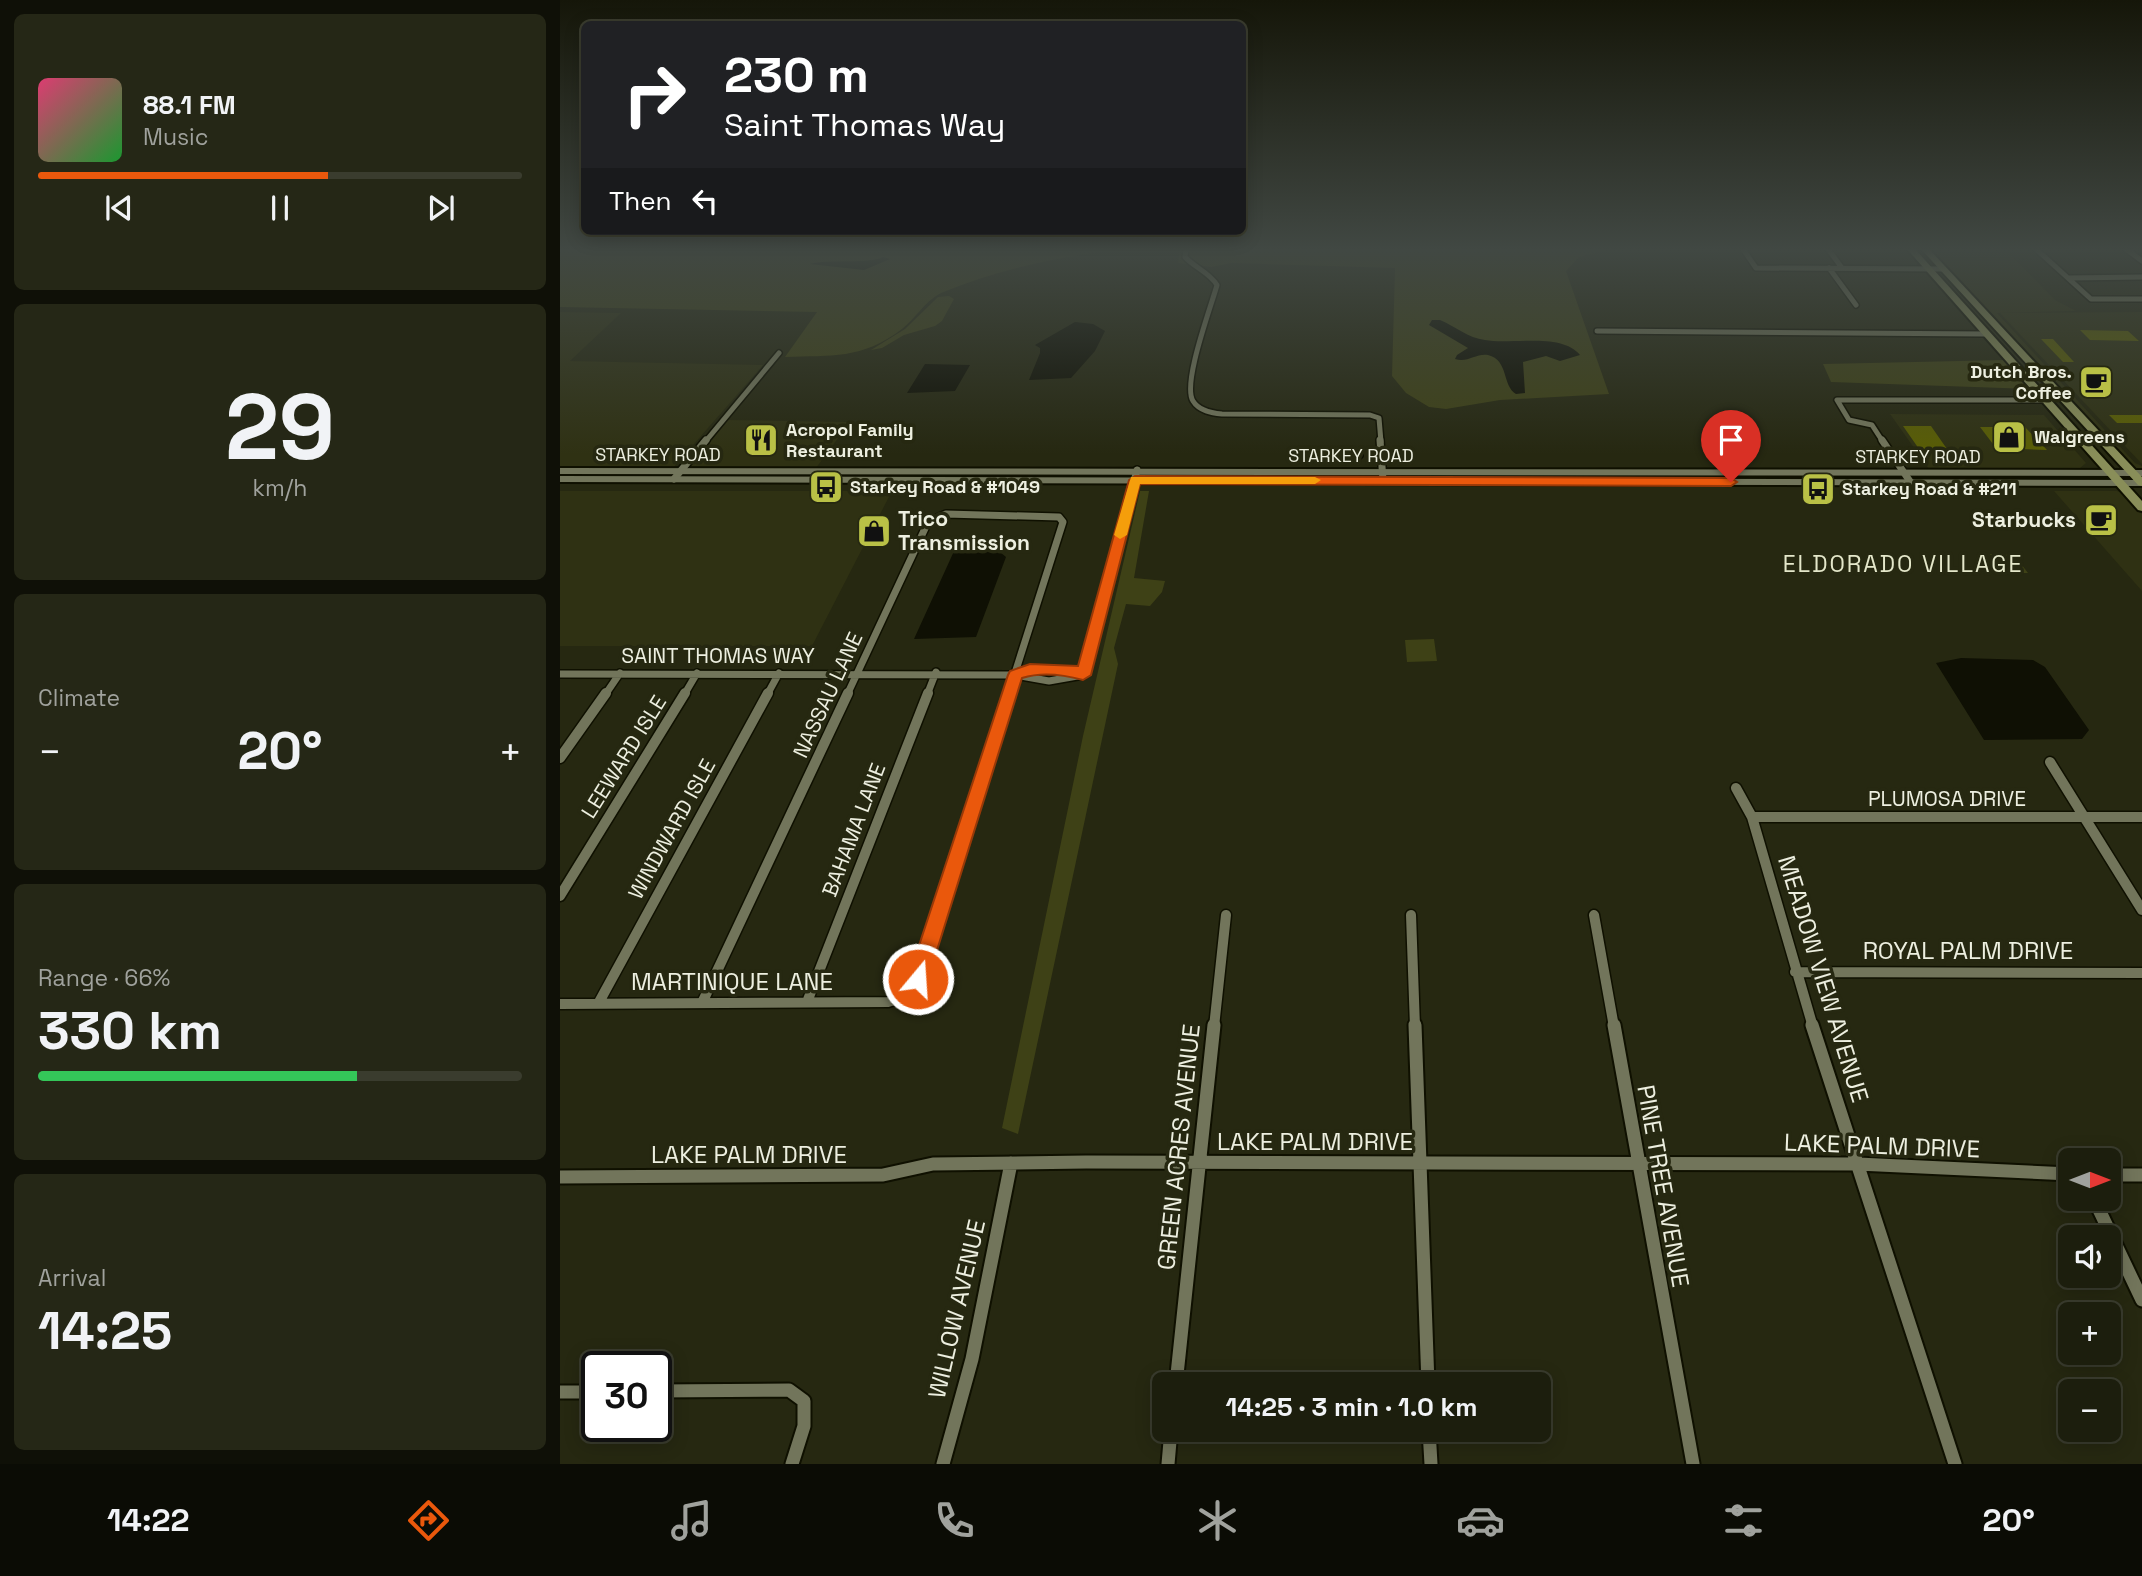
<!DOCTYPE html>
<meta charset="utf-8">
<style>
:root{--surface:#1c1e0d;--page:#252716;--text:#f1f3f6;--muted:#a0a29d;--line:#3a3c2e;--accent:#ea580c}
body{margin:0;font-family:"Space Grotesk",sans-serif;background:var(--page);color:var(--text);height:100vh;display:flex;flex-direction:column;font-size:26px;white-space:nowrap}
*{box-sizing:border-box;margin:0}
p{font-size:23px;color:var(--muted)}
.icon{flex:none;width:38px;height:38px;fill:none;stroke:currentColor;stroke-width:2;stroke-linecap:round;stroke-linejoin:round}
.map{position:relative;flex:1;overflow:hidden}
.side{display:flex;flex-direction:column;gap:14px;padding:14px;background:#0f1007;width:560px}
.side>*{flex:none}
.hud{position:absolute;left:21px;top:21px;width:665px;height:214px;border-radius:10px;box-shadow:0 4px 18px #0003,0 0 0 2px var(--line);background:#202124;color:#fff;overflow:hidden}
.needle{width:46px;rotate:90deg}
.controls{position:absolute;left:1498px;top:1148px;display:grid;gap:14px}
.controls a{display:grid;place-items:center;width:63px;height:63px;border-radius:10px;background:var(--surface);box-shadow:0 4px 18px #0003,0 0 0 2px var(--line);font-size:35px}
.speed{position:absolute;left:21px;top:1351px;display:flex;gap:14px;font-size:35px;font-weight:700;text-align:center}
.speed>*{display:grid;place-content:center;width:91px;height:91px;border-radius:50%;background:var(--surface);box-shadow:0 4px 18px #0003,0 0 0 2px var(--line);line-height:1}
.speed .limit{border:4px solid #111;border-radius:10px;background:#fff;color:#111}
.pin{position:absolute;display:grid;place-items:center;width:60px;height:60px;color:#fff;margin:-72px -30px;border-radius:50% 50% 50% 0;rotate:-45deg;box-shadow:0 0 7px #0007}
.pin .icon{rotate:45deg}
.me{position:absolute;width:77px;margin:-38px;rotate:18deg;stroke-linejoin:round;filter:drop-shadow(0 0 5px #0008)}
.turn{display:flex;align-items:center;gap:24px;height:147px;padding:0 28px;font-size:32px}
.turn .icon{width:91px;height:91px;stroke-width:2.5}
.turn b{display:block;font-size:49px;line-height:60px}
.then{display:flex;align-items:center;height:66px;padding:0 28px;background:#0003;gap:14px;font-size:26px}
.big{font-size:52px;font-weight:700;line-height:1.1}
.side .tile{flex:1;display:flex;flex-direction:column;justify-content:center;gap:10px;min-width:0;padding:0 24px;border-radius:10px;background:var(--page)}
.side .dial{align-items:center;gap:0}
.dial b{font-size:91px;line-height:1}
.song{display:flex;align-items:center;gap:21px}
.cover{width:84px;height:84px;border-radius:10px;background:linear-gradient(135deg,hsl(340 70% 55%),hsl(130 70% 35%))}
.played{height:7px;border-radius:4px;background:linear-gradient(90deg,var(--accent) 60%,var(--line) 60%)}
.keys{display:flex;justify-content:space-around;direction:ltr}
.heat{display:flex;justify-content:space-between;align-items:center;font-size:38px;direction:ltr}
.charge{height:10px;border-radius:5px;background:linear-gradient(90deg,#34c759 66%,var(--line) 0)}
.trip{position:absolute;left:592px;top:1372px;width:399px;height:70px;border-radius:10px;background:var(--surface);box-shadow:0 4px 18px #0003,0 0 0 2px var(--line);font-weight:700;line-height:70px;text-align:center}
.dock{display:flex;height:112px;justify-content:space-around;align-items:center;background:#0b0c05;color:var(--muted)}
.dock .icon{width:49px;height:49px}
.dock .selected{color:var(--accent)}
.dock b{font-size:32px;color:var(--text)}
main{display:flex;flex:1;min-height:0}
.map>svg:first-child{display:block}
</style>
<main>
<section class="side">
<div class="tile">
<div class="song"><i class="cover"></i><div><b>88.1 FM</b><p>Music</p></div></div>
<div class="played"></div>
<div class="keys"><svg class="icon" aria-label="previous" viewBox="0 0 24 24"><path d="M18 5L8 12l10 7zM5 5v14"/></svg><svg class="icon" aria-label="pause" viewBox="0 0 24 24"><path d="M8 5v14M16 5v14"/></svg><svg class="icon" aria-label="next" viewBox="0 0 24 24"><path d="M6 5l10 7-10 7zM19 5v14"/></svg></div>
</div>
<div class="tile dial"><b>29</b><p>km/h</p></div>
<div class="tile"><p>Climate</p>
<div class="heat"><a>−</a><b class="big">20°</b><a>+</a></div>
</div>
<div class="tile"><p>Range · 66%</p><b class="big">330 km</b><div class="charge"></div></div>
<div class="tile"><p>Arrival</p><b class="big">14:25</b></div>
</section>
<div class="map">
<svg width="1582" height="1464" viewBox="0 0 1582 1464">
<rect width="100%" height="100%" fill="#262811"/>
<path fill="#2f3113" d="M1372 249H1445L1495 300 1516 311 1437 313 1575 463 1582 466V471H1575Z
M0 312 61 313 10 361 203 365 113 468H0Z
M1582 312V464L1440 313Z
M1330 414 1484 415 1526 463 1520 468 1369 469Z
M168 420 290 422 256 468H128Z
M0 491H332L252 646H0Z
M1494 491H1557L1563 493 1582 514V591Z"/>
<path fill="#3e4116" d="M0 249H563C502 256 438 269 381 293 366 300 355 319 342 329 301 360 272 355 225 357L257 312 0 307Z
M620 249H1048L1019 257 1006 271 1049 394 940 400 886 409 869 407 846 393 832 376 835 268 672 263 651 267 618 263Z
M389 296 394 299 382 321 375 326 344 335 322 348 311 350 345 329 378 297Z
M1446 360 1471 389 1271 382 1263 364Z
M580 491H589L574 578 605 581 602 592 590 606 566 604 554 648 558 664 458 1134 442 1128 523 736Z
M1430 554 1454 555 1468 573H1444Z
M874 639 877 661 847 662 845 640Z"/>
<path fill="#0f1004" d="M323 257 330 259 304 270 250 264C267 259 314 264 323 257Z
M872 320H880C895 326 908 338 925 340 950 345 1002 332 1020 355L1000 361 986 356 963 362 965 393 956 394C942 386 949 360 928 355 916 353 908 363 895 359L897 355 908 348 869 325Z
M515 322 533 324 545 331 535 351 511 378 469 380 480 353V348L475 345Z
M365 364 410 365 395 391 347 393Z
M785 450 804 454V457L798 463H750L760 452Z
M435 548 446 557 416 637 354 639 395 549Z
M1401 658 1473 660 1485 667 1529 730 1522 739 1424 740 1376 663Z"/>
<path fill="#595d05" d="M1520 330 1568 331 1579 341 1530 340Z
M1481 339H1493L1514 362H1503Z
M1549 415H1582V423H1557Z
M1343 426H1371L1387 449H1359Z
M1420 427H1465L1487 450 1436 448Z"/>
<g fill="none" stroke-linecap="round" stroke-linejoin="round">
<g stroke="#0f1000" stroke-width="8">
<path id="street-far3" d="M626 249 625 257C635 268 649 272 657 285 651 307 622 384 633 401 639 411 652 413 662 414L810 415 819 418 821 442
M1183 249 1196 268 1384 269
M1268 249 1282 268
M1476 249 1531 299H1582
M1566 249 1582 261
M1269 268 1296 305
M1508 278 1582 277
M1037 331 1426 334
M145 442 219 353
M1323 442 1312 425 1289 420 1277 400H1485"/>
</g>
<g stroke="#0f1000" stroke-width="10">
<path id="street-far2" d="M820 440 823 480
M1322 440 1351 483
M114 479 146 440
M0 674 455 675 489 669 523 675
M455 675 489 681 523 675
M523 675 577 470
M45 695 60 673
M124 695 137 673
M207 695 219 673
M287 695 368 522 386 514 499 517 503 522 448 695
M367 695 376 672"/>
</g>
<g stroke="#0f1000" stroke-width="13">
<path id="street-far1" d="M0 758 46 693
M1490 762 1582 910
M1176 788 1192 817 1253 1027
M1192 817H1582
M0 896 125 693
M851 915 855 1027
M1034 915 1054 1027
M1235 972 1582 973
M247 1002 368 693
M142 1003 288 693
M0 1004 328 1002 344 997 358 979 449 693
M38 1004 208 693
M654 1027 666 915"/>
</g>
<g stroke="#0f1000" stroke-width="17">
<path id="street" d="M855 1025 868 1384
M1054 1025 1133 1464
M1252 1025 1395 1464
M1549 1175H1582
M0 1177 323 1175 373 1164 526 1162 1298 1164 1510 1174
M1534 1199 1582 1300
M616 1384 654 1025
M96 1391 229 1390 244 1401V1426L232 1464
M0 1392H37
M869 1430 871 1464
M383 1464 412 1359 451 1163
M608 1464 611 1430"/>
</g>
<g stroke="#0f1000" stroke-width="4">
<path id="secondary" d="M0 468 1582 470V476L0 474Z
M0 476 1582 480V486L0 482Z"/>
</g>
<g stroke="#0f1000" stroke-width="4">
<path id="primary" d="M1347 249H1355L1582 501V511L1578 510Z
M1361 249H1369L1582 477V486L1578 485Z"/>
</g>
<use href="#street-far3" stroke="#72755b" stroke-width="5"/>
<use href="#street-far2" stroke="#72755b" stroke-width="7"/>
<use href="#street-far1" stroke="#72755b" stroke-width="10"/>
<use href="#street" stroke="#72755b" stroke-width="13"/>
<use href="#secondary" fill="#72755b" fill-rule="evenodd"/>
<use href="#primary" fill="#898e59" fill-rule="evenodd"/>
</g>
<linearGradient id="sky" x2="0" y2="1"><stop stop-color="#151609"/><stop offset="0.55" stop-color="#414843"/><stop offset="1" stop-color="#414843" stop-opacity="0"/></linearGradient>
<rect width="1582" height="454" fill="url(#sky)"/>
<path fill="#ea580c" stroke="#983908" stroke-width="2" d="M575 476 1171 478 1177 482 1171 486 580 484 531 675 523 680C505 675 481 672 462 678L368 979 365 985 358 988 351 985 348 979 448 675 450 671 470 664 518 666 569 480Z"/>
<path fill="#f59e0b" d="M571 477H755L761 480 755 484H580L567 535 560 539 554 535Z"/>
<defs>
<g id="cafe-square" transform="scale(1.75)"><rect x="-9" y="-9" width="18" height="18" rx="4" fill="#b9c046" stroke="#262811"/><path d="M-5.5-4.5H6V0H3Q3 3.5 0 3.5H-2.5Q-5.5 3.5-5.5 0ZM3-3.2v2h1.7v-2ZM-6 4.5H4V6H-6Z" fill="#111"/></g>
<g id="shop-square" transform="scale(1.75)"><rect x="-9" y="-9" width="18" height="18" rx="4" fill="#b9c046" stroke="#262811"/><path d="M-5-2.5h2.3a2.7 3.5 0 0 1 5.4 0H5L5.5 6h-11ZM-1.5-2.5h3a1.5 2.3 0 0 0-3 0Z" fill="#111"/></g>
<g id="restaurant-square" transform="scale(1.75)"><rect x="-9" y="-9" width="18" height="18" rx="4" fill="#b9c046" stroke="#262811"/><path d="M-5-6h1v4h1v-4h1v4h1v-4h1v5L-1.5 .5V6h-2V.5L-5-1ZM5-6V6H3V1.5H1.5Q1.5-4 5-6Z" fill="#111"/></g>
<g id="bus-square" transform="scale(1.75)"><rect x="-9" y="-9" width="18" height="18" rx="4" fill="#b9c046" stroke="#262811"/><path d="M-5-6H5V4H4V6H2V4H-2V6H-4V4H-5ZM-3.5-4V0h7V-4ZM-3.5 1.2v1.5H-2V1.2ZM2 1.2v1.5H3.5V1.2Z" fill="#111"/></g>
</defs>
<g fill-rule="evenodd">
<use href="#cafe-square" x="1536" y="382"/>
<use href="#shop-square" x="1449" y="437"/>
<use href="#restaurant-square" x="201" y="440"/>
<use href="#bus-square" x="266" y="487"/>
<use href="#bus-square" x="1258" y="489"/>
<use href="#cafe-square" x="1541" y="520"/>
<use href="#shop-square" x="314" y="531"/>
</g>
<g text-anchor="middle" stroke-width="7" stroke-linejoin="round" paint-order="stroke">
<g font-size="18" font-weight="bold" fill="#edefe0" stroke="#262811" text-anchor="start">
<text x="1512" y="378" text-anchor="end">Dutch Bros.<tspan x="1512" dy="21">Coffee</tspan></text>
<text x="226" y="436">Acropol Family<tspan x="226" dy="21">Restaurant</tspan></text>
<text x="1474" y="443">Walgreens</text>
<text x="290" y="493">Starkey Road &amp; #1049</text>
<text x="1282" y="495">Starkey Road &amp; #211</text>
</g>
<g font-size="18" fill="#edefe0" stroke="#262811">
<text x="98" y="461">STARKEY ROAD</text>
<text x="791" y="462">STARKEY ROAD</text>
<text x="1358" y="463">STARKEY ROAD</text>
</g>
<g font-size="21" font-weight="bold" fill="#edefe0" stroke="#262811" text-anchor="start">
<text x="338" y="526">Trico<tspan x="338" dy="24">Transmission</tspan></text>
<text x="1516" y="527" text-anchor="end">Starbucks</text>
</g>
<g font-size="21" fill="#edefe0" stroke="#262811">
<text x="158" y="663">SAINT THOMAS WAY</text>
<text transform="translate(268 695) rotate(-65)" y="7">NASSAU LANE</text>
<text transform="translate(64 757) rotate(-58)" y="7">LEEWARD ISLE</text>
<text x="1387" y="806">PLUMOSA DRIVE</text>
<text transform="translate(112 829) rotate(-61)" y="7">WINDWARD ISLE</text>
<text transform="translate(294 830) rotate(-69)" y="7">BAHAMA LANE</text>
</g>
<g font-size="23" letter-spacing="2" fill="#e4e7ca" stroke="#262811">
<text x="1343" y="572">ELDORADO VILLAGE</text>
</g>
<g font-size="24" fill="#edefe0" stroke="#262811">
<text x="1408" y="959">ROYAL PALM DRIVE</text>
<text transform="translate(1263 979) rotate(73)" y="8">MEADOW VIEW AVENUE</text>
<text x="172" y="990">MARTINIQUE LANE</text>
<text x="755" y="1150">LAKE PALM DRIVE</text>
<text transform="translate(1322 1146) rotate(2)" y="8">LAKE PALM DRIVE</text>
<text transform="translate(619 1147) rotate(-84)" y="8">GREEN ACRES AVENUE</text>
<text x="189" y="1163">LAKE PALM DRIVE</text>
<text transform="translate(1103 1186) rotate(80)" y="8">PINE TREE AVENUE</text>
<text transform="translate(397 1309) rotate(-77)" y="8">WILLOW AVENUE</text>
</g>
</g>
</svg>
<div class="controls">
<a><svg class="needle" viewBox="-14 -14 28 28"><path d="M0-13l5 13h-10z" fill="#e53935"/><path d="M0 13l5-13h-10z" fill="#a0a29d"/></svg></a>
<a><svg class="icon" aria-label="sound" viewBox="0 0 24 24"><path d="M4 9h4l5-4v14l-5-4H4zM17 9q2 3 0 6"/></svg></a>
<a>+</a>
<a>−</a>
</div>
<div class="speed"><div class="limit">30</div></div>
<div class="pin" style="left:1171px;top:482px;background:#d93025"><svg class="icon" aria-label="arrive" viewBox="0 0 24 24"><path d="M6 21V4h12l-3 4 3 4H6"/></svg></div>
<svg class="me" style="left:358px;top:979px" viewBox="-20 -20 40 40"><circle r="17" fill="#ea580c" stroke="#fff" stroke-width="3"/><path d="M0-11L8 9 0 5-8 9z" fill="#fff"/></svg>
<div class="trip">14:25 · 3 min · 1.0 km</div>
<div class="hud">
<div class="turn"><svg class="icon" aria-label="right" viewBox="0 0 24 24"><path d="M7 20v-9h11M14 6l5 5-5 5"/></svg><div><b>230 m</b>Saint Thomas Way</div></div>
<div class="then">Then<svg class="icon" aria-label="left" viewBox="0 0 24 24"><path d="M17 20v-9H6M10 6l-5 5 5 5"/></svg></div>
</div>
</div>
</main>
<nav class="dock">
<b>14:22</b>
<svg class="icon selected" aria-label="directions" viewBox="0 0 24 24"><path d="M12 3l9 9-9 9-9-9zM9 14v-3h6M13 9l2 2-2 2"/></svg>
<svg class="icon" aria-label="music" viewBox="0 0 24 24"><path d="M9 18V5l10-2v13"/><circle cx="6" cy="18" r="3"/><circle cx="16" cy="16" r="3"/></svg>
<svg class="icon" aria-label="phone" viewBox="0 0 24 24"><path d="M5 4h4l2 5-3 2q2 4 5 5l2-3 5 2v4C11 20 4 13 5 4z"/></svg>
<svg class="icon" aria-label="climate" viewBox="0 0 24 24"><path d="M12 3v18M4 7l16 10M4 17L20 7"/></svg>
<svg class="icon" aria-label="car" viewBox="0 0 24 24"><path d="M5 17H2v-5l4-1 3-4h7l3 4 3 1v5h-3M9 17h6M6 11h13"/><circle cx="7" cy="17" r="2"/><circle cx="17" cy="17" r="2"/></svg>
<svg class="icon" aria-label="filters" viewBox="0 0 24 24"><path d="M4 7h16M4 17h16"/><circle cx="9" cy="7" r="2"/><circle cx="15" cy="17" r="2"/></svg>
<b>20°</b>
</nav>
